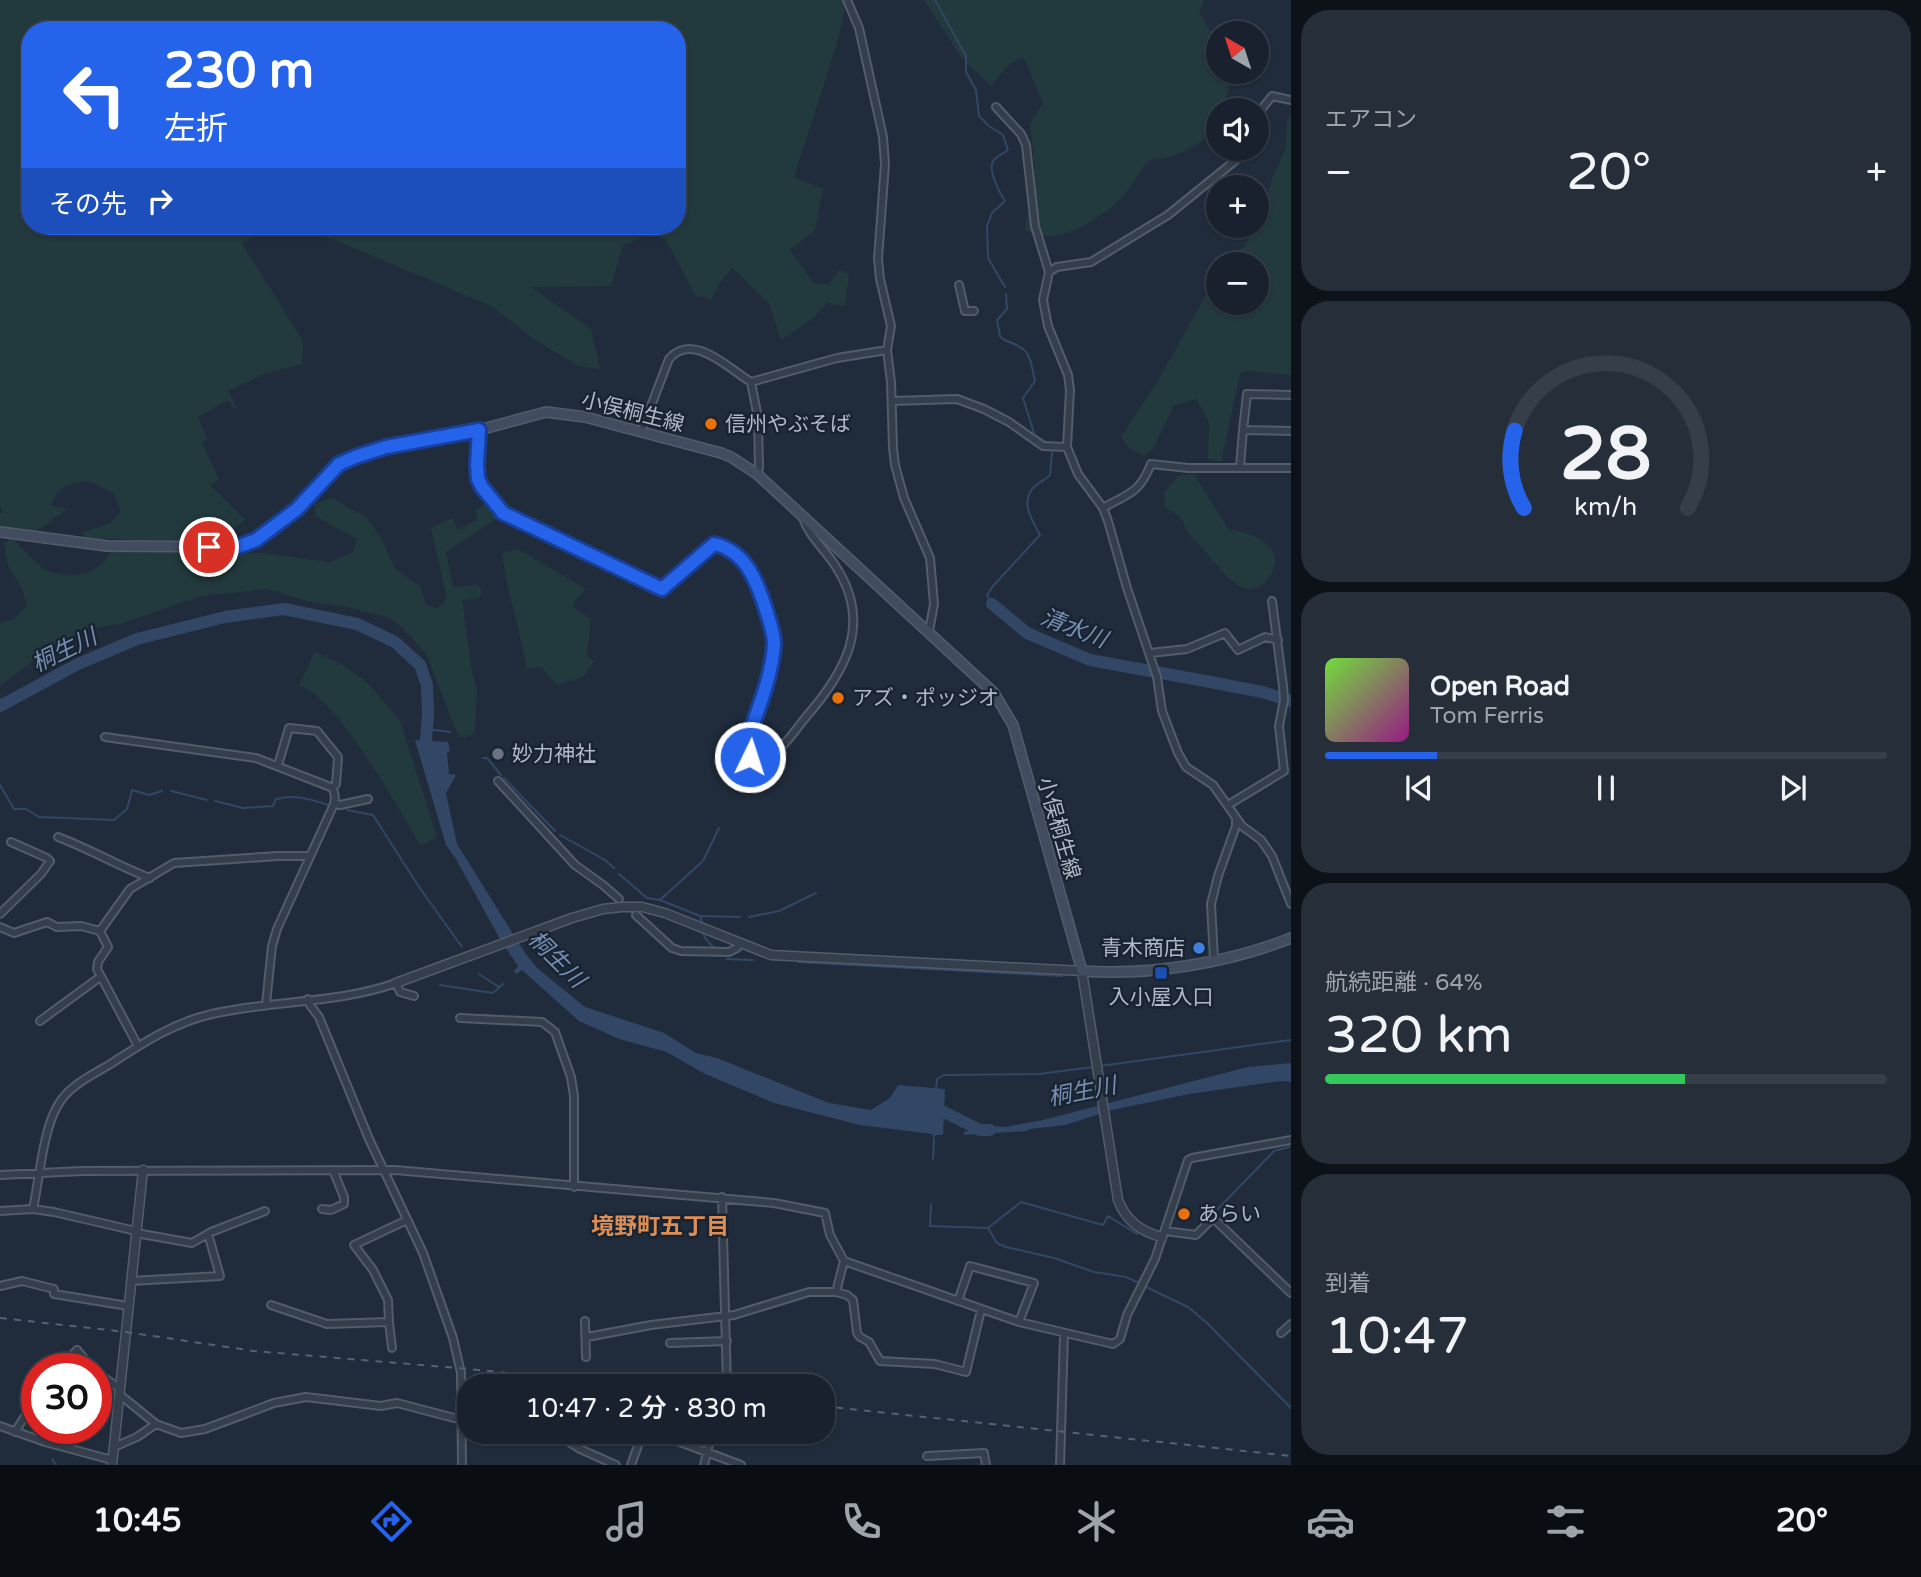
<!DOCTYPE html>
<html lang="ja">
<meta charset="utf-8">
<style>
:root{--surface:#18212d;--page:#252e39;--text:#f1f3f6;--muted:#9fa3aa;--line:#363e49;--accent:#2563eb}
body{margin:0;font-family:"Varela Round","Noto Sans JP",sans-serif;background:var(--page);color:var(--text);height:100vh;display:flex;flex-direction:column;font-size:26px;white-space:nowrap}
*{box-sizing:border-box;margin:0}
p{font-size:23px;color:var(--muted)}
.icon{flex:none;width:38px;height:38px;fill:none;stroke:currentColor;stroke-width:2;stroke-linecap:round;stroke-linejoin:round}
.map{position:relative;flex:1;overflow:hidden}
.sheet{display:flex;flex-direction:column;gap:10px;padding:10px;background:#0d1219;width:630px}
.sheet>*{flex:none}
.banner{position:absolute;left:21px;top:21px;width:665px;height:214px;border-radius:28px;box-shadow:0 2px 5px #0004,0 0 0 2px var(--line);background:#2563eb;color:#fff;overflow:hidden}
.needle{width:46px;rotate:321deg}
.fabs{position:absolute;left:1206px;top:21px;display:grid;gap:14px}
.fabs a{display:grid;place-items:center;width:63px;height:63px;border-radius:50%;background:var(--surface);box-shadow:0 2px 5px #0004,0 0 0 2px var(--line);font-size:35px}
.speed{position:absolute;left:21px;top:1353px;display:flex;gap:14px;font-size:35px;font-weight:700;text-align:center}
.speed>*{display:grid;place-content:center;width:91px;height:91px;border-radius:50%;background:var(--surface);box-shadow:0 2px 5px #0004,0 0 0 2px var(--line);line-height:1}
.speed .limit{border:10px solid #d22;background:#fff;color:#111}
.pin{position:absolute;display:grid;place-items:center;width:60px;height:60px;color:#fff;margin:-30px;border:4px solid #fff;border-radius:50%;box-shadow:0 2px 7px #0007}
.me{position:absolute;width:77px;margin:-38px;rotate:4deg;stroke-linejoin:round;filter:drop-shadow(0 0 5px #0008)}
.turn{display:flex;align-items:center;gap:24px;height:147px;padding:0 28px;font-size:32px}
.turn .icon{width:91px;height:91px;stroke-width:2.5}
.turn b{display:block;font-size:49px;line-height:60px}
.then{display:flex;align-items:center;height:66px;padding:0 28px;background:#0003;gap:14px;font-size:26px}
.big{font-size:52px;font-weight:600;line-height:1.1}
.sheet .widget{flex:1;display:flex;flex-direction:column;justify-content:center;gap:10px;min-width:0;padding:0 24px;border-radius:28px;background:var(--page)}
.sheet .dial{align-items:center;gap:0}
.dial svg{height:182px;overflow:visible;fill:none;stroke:var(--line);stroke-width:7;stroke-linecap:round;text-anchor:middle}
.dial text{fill:var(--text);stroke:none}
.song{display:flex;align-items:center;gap:21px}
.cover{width:84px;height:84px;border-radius:10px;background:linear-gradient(135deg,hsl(100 70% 55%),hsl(310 70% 35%))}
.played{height:7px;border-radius:4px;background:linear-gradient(90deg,var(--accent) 20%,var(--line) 20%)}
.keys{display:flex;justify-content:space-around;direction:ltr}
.heat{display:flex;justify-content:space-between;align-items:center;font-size:38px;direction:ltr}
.charge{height:10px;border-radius:5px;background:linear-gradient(90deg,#34c759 64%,var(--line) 0)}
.trip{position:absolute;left:457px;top:1374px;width:378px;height:70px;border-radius:28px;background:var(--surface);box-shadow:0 2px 5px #0004,0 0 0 2px var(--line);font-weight:600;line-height:70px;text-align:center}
.tab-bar{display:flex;height:112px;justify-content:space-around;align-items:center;background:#0a0d12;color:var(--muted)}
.tab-bar .icon{width:49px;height:49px}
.tab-bar .selected{color:var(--accent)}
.tab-bar b{font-size:32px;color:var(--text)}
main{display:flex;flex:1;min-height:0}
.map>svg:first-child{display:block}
</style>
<main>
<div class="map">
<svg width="1291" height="1465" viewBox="0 0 1291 1465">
<rect width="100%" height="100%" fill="#202c3c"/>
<path fill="#223a3d" d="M0 0H842L845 9 838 40 794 177 823 189 815 230 790 250 814 284H829L839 270 849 274 845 307 828 302 811 320 781 340 769 303 732 268 717 287 711 300 695 295 665 238 648 235 623 245 611 286 531 287 591 329 600 369 579 366 538 342 493 307 335 240 288 226H677V30H30V226H282L241 242 303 341 302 364 266 373 229 391 237 408 234 409 228 400 198 417 207 439 202 443 219 479 210 485 245 520 216 543 83 538 84 532 110 523 121 512 113 493C105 490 95 482 87 482 71 480 55 490 51 505L67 509 36 532 0 527V514L3 512 0 507Z
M924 0H1204L1199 12 1218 44V72H1228L1231 83 1222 109 1218 110C1218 136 1190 152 1167 157 1162 159 1156 158 1151 160 1139 168 1134 184 1125 194 1112 211 1068 239 1046 236 1039 235 1032 232 1025 230L1035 167 1030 124 1043 103 1023 57 1007 66 991 86 960 56Z
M1291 113V375L1246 371 1240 374 1221 462 1208 459 1209 422 1196 399 1174 406 1153 449 1143 456 1129 448 1121 437 1159 379 1218 273V303H1256V264H1225L1243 247 1263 216 1272 178 1286 148 1287 122Z
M1194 474 1228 529C1244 531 1267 538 1274 554 1280 568 1263 591 1248 589 1231 588 1212 558 1201 546 1197 542 1192 539 1189 535 1185 530 1185 524 1182 520 1179 514 1170 511 1165 507L1164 492 1178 476Z
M331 498 366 517 382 540 395 569 420 586 426 604 436 608 442 605 447 598 431 528 453 518 457 530 477 520 476 510 489 502 498 510 496 519 446 552 453 587 478 585 482 591 479 598 462 600 472 672 477 690 475 732 465 738 461 737 455 728 427 655 404 629 390 618 344 606 311 602 267 589 201 596 120 624 96 628 49 648 0 686V623L14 619 27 606 22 588 8 566 4 543 12 538C18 544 40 567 44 569 67 581 100 576 111 551L235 554 264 553 329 562 352 553 357 539 315 516V504Z
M518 549 586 589 575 601 573 607 591 619 587 655 594 661 584 676 557 685 541 667 527 669C520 630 507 593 502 553Z
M315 652 341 664 366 681 400 721 437 837 421 846C399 810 337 697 299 685Z"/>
<path fill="#324765" d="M415 740 448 742 450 751 447 753 449 774 456 775 446 793 457 844 525 953 537 968 585 1007 664 1033 696 1053 717 1058 829 1103 871 1110 890 1098 898 1085 945 1089 943 1135H936L933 1138 932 1134 860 1125 774 1103 703 1073 667 1052 619 1039 579 1021 522 970 516 974 514 971 518 966 501 941 456 859 446 845Z
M1291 1063V1082L1281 1081 1189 1094 1112 1110 1065 1125 1030 1129 1027 1131 964 1135V1132L985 1126 1005 1127 1043 1120 1248 1067Z"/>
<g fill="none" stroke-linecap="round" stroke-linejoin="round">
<path stroke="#324765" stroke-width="2" d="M935 0 966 56V72L976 90 979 116 989 126 1003 135 1008 150C1004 153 996 157 993 161 988 171 999 192 1005 201L992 213 987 226 988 258 1005 287
M1006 294 1007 309 997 320 1000 336 1004 340C1031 349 1029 354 1035 381L1023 398 1033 430 1035 435 1046 442
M992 604 987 595 993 586 1040 535C1032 520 1019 501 1035 486 1040 482 1046 479 1050 475L1052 452
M427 729 450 732
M483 758H487L501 775
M504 778 555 831
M0 785 14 809H26L39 817 114 820 127 809 132 790 149 795 162 791
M171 791 207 800
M215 801 243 808 273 806 276 799C294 794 310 799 328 805
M347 810 373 815 419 887 462 947
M560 835 605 860 614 868
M619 874 647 898 660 900 700 916 702 923
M661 899 703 861 719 828
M701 916 740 917
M749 917 779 911 816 893
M703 932 705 938 714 948
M727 959 753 960
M798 962 1062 976
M479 974 499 987
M440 985 493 993 503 984
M1100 1066 1291 1040
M936 1089 937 1079 944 1075 1039 1074 1094 1067
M933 1159 934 1139
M931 1204 930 1226 988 1228 1021 1202 1103 1225 1108 1216 1137 1234
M1213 1214 1274 1151 1289 1147
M988 1228 997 1243 1006 1247 1054 1258 1094 1272 1126 1277 1139 1283
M1144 1286 1188 1307 1207 1323 1291 1408
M52 1459 56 1465"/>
<path stroke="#324765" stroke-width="12" d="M992 604 1027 633 1090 660 1205 681 1262 692 1291 701
M0 706 78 664 137 639 225 617 284 609 357 624 395 642 420 665 427 685 428 715 426 740 430 755
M930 1117 944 1112 980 1130H990"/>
<g stroke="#525c6a" stroke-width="10">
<path id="minor" d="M847 0 859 28 883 137 885 164 878 259 880 279 891 326 887 350 891 382 893 448 895 465 904 498 930 558 934 604 929 631
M996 107 1021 134 1026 145 1035 226 1049 272 1043 300 1048 326 1068 375 1070 390 1067 447 1078 474 1103 508 1108 521 1127 588 1157 677 1162 711 1178 753 1186 767 1213 785 1242 826 1261 840 1272 856 1291 904
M1256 116 1272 96 1291 100
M1049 272 1057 267 1091 262 1168 215 1236 160 1243 149
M959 285 965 311H974
M751 382 758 418 759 468 757 474
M892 401 957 399 984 409 1009 422 1043 446 1067 447
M479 430 477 465 478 479 482 487 503 513 662 588 714 544C734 549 751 568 758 587 765 604 774 625 774 644 772 680 751 713 745 748L750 757 761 760C777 758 796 729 806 717 845 672 873 624 836 567 826 550 809 537 803 518
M1243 430 1247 394 1291 395
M641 432 669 359C693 331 729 369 751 382L837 358 887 350
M1240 467 1243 430 1291 431
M1103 508C1129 493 1139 494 1151 464L1188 468H1291
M1150 653 1187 649 1225 633 1238 650 1265 637 1278 640
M105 737 256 758 333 788 335 797 334 804 277 929 272 946 266 1004
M278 765 289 728 317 731 338 757 336 784 333 788
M498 781 575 865 603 885 619 899
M334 804 340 805 368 799
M1228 805 1284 771 1279 726 1284 700 1283 686 1272 601
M58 837C90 849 118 866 150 878
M0 914 41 874 50 861 47 858 11 842
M636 915 672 948 681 951 729 952 737 948 739 944
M0 927 14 933 47 922 57 927 81 926 100 931 108 947 98 962 97 969 138 1046
M100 931 130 889 174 863 278 856H310
M1214 959 1211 904 1218 876 1236 826V818
M308 999 310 1005 319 1017 369 1139 423 1253 453 1338 461 1373 462 1465
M460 1018 542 1022 555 1032 571 1077 574 1096V1187
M40 1021 100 977
M0 1175 82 1171 395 1170 774 1203 825 1213 830 1235 844 1261 1019 1322 1113 1344 1120 1339 1127 1315 1155 1259 1188 1160 1192 1158 1291 1140
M722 1197 727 1386
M33 1209C39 1181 43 1129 58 1105 69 1085 93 1075 112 1063 143 1043 175 1022 212 1014 273 1000 337 1004 396 983L400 992 414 996
M322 1209 331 1210 344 1204V1197L333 1170
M0 1211 33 1209 54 1212 136 1231
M1165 1231 1196 1235 1213 1218 1291 1293
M136 1233 192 1243 211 1232 265 1211
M131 1281 220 1276 208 1234
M0 1286 22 1281 54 1289V1294L128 1306
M836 1292 844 1261
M958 1301 970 1266 1034 1283 1019 1322
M271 1305 327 1324 389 1322 388 1300 373 1270 354 1245 407 1220
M585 1321 586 1357
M389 1322 392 1348
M1281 1333 1291 1324
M587 1337 651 1325 734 1315 809 1292H836L847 1295 853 1300 857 1333 860 1337 869 1342 880 1361 935 1364 966 1372 981 1310
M670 1343 727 1341
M60 1368 77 1350 92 1368
M96 1372 119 1388
M536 1386H544
M119 1394 156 1424 181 1433 205 1429 274 1403 306 1397 381 1406 397 1403 462 1420
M0 1426 45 1442 112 1460
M15 1432 37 1397
M554 1432 580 1449 616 1465
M627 1432H634
M653 1432 741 1465
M114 1447 137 1437 156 1424
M927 1456 984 1453 986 1465
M631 1465 643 1432
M704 1465 712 1432
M1060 1465 1064 1334"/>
</g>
<g stroke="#525c6a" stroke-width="11">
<path id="tertiary" d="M396 983 572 918 603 909 622 907H642L665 913 771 955 1082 971 1118 1200C1126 1221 1141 1232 1162 1237
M112 1465 143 1170"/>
</g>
<g stroke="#525c6a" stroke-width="12">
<path id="secondary" d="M0 532 107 546 240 547 256 539 297 509 339 464 355 457 386 447 479 430 546 412 585 417 721 453 731 457 757 474 994 693 1013 725 1082 971C1149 976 1228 963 1291 938"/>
</g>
<use href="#minor" stroke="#343e4c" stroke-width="6"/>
<use href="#tertiary" stroke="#343e4c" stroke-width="8"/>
<use href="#secondary" stroke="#414d5f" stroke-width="9"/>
<path stroke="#556274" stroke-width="2" stroke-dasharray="7 7" stroke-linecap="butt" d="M0 1318 126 1332 254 1351 469 1369 634 1386
M822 1406 1291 1456"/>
</g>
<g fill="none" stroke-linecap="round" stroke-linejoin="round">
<g stroke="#184099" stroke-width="18">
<path id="route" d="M209 547 234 548 256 540 297 509 339 464 355 457 386 447 479 430 477 465 478 479 482 487 503 513 662 589 714 544C747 551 758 584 767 613 770 623 774 633 774 644 772 677 757 712 746 743L745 748 750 757"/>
</g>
<use href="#route" stroke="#2563eb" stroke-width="12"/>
</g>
<g fill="#e8710a" stroke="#192331" stroke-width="2.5">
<circle cx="711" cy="424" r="7"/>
<circle cx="838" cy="698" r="7"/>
<circle cx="1184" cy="1214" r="7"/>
</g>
<circle fill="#6b7280" stroke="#192331" stroke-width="2.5" cx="498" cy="754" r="7"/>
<circle fill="#3f7fe0" stroke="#192331" stroke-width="2.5" cx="1199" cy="948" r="7"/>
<rect fill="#1a4fb4" stroke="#192331" stroke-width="2.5" x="1154" y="966" width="14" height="14" rx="3.5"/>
<g text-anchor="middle" stroke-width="5" stroke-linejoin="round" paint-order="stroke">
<g font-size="21" fill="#afb9c8" stroke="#192331">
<text transform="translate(633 412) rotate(14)" y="7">小俣桐生線</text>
<text transform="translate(1059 828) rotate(74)" y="7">小俣桐生線</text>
</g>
<g font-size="21" fill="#afb9c8" stroke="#192331" text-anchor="start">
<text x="725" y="431">信州やぶそば</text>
<text x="852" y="705">アズ・ポッジオ</text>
<text x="512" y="761">妙力神社</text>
<text x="1185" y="955" text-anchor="end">青木商店</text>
<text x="1161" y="1004" text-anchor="middle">入小屋入口</text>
<text x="1198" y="1221">あらい</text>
</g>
<g font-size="23" font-style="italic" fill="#748fb2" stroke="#192331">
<text transform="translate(1074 628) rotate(21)" y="8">清水川</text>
<text transform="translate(64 650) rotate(-26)" y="8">桐生川</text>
<text transform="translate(557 959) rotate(45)" y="8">桐生川</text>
<text transform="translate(1082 1091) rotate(-11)" y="8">桐生川</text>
</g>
<g font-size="23" font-weight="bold" fill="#dd8e55" stroke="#192331">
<text x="660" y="1234">境野町五丁目</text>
</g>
</g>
</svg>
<div class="fabs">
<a><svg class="needle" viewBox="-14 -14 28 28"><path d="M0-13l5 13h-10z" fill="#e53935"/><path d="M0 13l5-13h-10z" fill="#9fa3aa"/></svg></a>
<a><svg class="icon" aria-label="sound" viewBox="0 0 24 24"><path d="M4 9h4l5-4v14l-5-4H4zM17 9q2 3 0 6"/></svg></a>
<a>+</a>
<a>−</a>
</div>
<div class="speed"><div class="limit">30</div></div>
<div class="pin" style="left:209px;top:547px;background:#d93025"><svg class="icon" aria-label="arrive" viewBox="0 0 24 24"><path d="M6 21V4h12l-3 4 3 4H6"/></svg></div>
<svg class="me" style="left:750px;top:757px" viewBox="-20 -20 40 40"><circle r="17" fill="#2563eb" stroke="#fff" stroke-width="3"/><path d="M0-11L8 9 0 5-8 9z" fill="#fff"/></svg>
<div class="trip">10:47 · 2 分 · 830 m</div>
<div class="banner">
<div class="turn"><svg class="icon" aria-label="left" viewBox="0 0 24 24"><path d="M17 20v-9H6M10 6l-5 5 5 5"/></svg><div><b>230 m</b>左折</div></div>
<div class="then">その先<svg class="icon" aria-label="right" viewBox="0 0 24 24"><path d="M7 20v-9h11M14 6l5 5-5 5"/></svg></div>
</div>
</div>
<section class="sheet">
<div class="widget"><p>エアコン</p>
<div class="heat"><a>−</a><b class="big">20°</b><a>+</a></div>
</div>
<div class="widget dial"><svg viewBox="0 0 100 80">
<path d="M14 69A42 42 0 1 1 86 69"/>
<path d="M14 69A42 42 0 0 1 10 35" stroke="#2563eb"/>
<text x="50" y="56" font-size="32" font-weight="700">28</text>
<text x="50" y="72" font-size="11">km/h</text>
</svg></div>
<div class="widget">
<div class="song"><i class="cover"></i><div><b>Open Road</b><p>Tom Ferris</p></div></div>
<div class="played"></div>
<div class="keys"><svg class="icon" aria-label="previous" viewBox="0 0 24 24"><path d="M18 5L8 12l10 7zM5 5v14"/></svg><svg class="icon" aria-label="pause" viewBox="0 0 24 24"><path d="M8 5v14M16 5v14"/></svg><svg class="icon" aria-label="next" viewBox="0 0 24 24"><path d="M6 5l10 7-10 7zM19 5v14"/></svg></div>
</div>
<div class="widget"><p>航続距離 · 64%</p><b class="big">320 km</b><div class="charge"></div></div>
<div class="widget"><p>到着</p><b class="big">10:47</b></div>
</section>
</main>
<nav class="tab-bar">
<b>10:45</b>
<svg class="icon selected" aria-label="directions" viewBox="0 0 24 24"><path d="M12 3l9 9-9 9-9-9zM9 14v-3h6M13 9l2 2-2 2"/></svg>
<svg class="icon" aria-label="music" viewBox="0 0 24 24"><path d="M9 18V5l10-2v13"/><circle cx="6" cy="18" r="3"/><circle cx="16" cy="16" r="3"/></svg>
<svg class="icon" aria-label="phone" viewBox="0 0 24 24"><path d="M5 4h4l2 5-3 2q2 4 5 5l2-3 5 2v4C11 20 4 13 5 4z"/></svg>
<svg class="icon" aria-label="climate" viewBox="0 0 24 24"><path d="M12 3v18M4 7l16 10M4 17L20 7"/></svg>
<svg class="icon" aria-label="car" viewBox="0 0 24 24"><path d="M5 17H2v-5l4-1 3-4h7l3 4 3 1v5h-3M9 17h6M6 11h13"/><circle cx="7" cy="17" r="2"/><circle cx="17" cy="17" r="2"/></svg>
<svg class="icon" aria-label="filters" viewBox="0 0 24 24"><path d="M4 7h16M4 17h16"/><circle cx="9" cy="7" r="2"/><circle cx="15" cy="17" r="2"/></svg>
<b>20°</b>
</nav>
